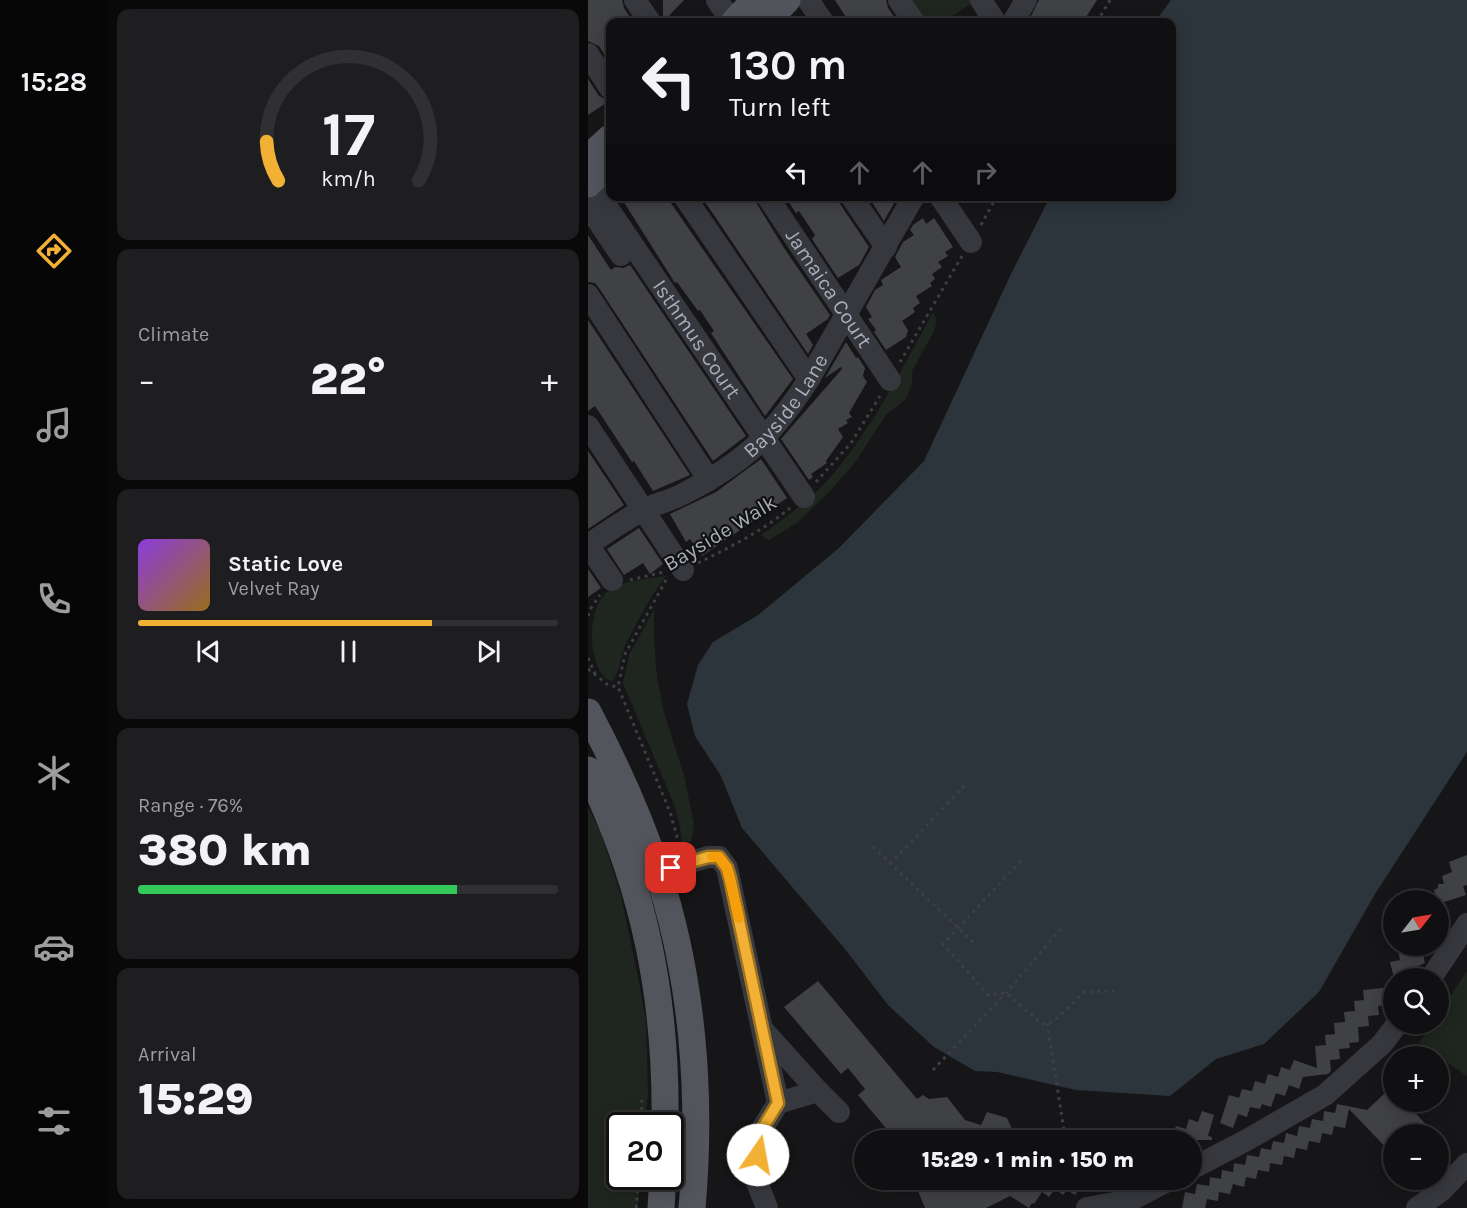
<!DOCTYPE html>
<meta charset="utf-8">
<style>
:root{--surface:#101012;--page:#1e1e20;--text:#f1f3f6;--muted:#9c9d9f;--line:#303032;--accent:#f2b134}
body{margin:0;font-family:Karla,sans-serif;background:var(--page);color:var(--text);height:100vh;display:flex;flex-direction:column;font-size:22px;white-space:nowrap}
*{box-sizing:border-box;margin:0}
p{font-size:20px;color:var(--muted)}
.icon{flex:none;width:33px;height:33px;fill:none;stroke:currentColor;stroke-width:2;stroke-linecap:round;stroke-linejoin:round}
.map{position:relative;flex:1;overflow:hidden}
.side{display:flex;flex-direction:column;gap:9px;padding:9px;background:#09090a;width:480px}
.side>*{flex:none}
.top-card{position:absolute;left:18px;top:18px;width:570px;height:183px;border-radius:12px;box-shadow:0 3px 15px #0003,0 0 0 2px var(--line);background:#101012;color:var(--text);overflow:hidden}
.needle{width:39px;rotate:59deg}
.controls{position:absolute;left:795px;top:890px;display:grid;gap:12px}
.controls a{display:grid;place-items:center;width:66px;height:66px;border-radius:50%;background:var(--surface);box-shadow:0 3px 15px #0003,0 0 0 2px var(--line);font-size:30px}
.speed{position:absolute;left:18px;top:1112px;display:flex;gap:12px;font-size:30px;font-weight:700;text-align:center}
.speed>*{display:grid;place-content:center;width:78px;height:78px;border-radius:50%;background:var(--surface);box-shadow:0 3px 15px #0003,0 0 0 2px var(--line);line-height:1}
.speed .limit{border:3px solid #111;border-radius:9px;background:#fff;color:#111}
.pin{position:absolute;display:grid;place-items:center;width:51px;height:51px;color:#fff;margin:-26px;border-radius:12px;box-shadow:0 3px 9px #0006}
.me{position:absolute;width:66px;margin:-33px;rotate:12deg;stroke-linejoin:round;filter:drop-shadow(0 0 4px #0008)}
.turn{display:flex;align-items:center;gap:21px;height:126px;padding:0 24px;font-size:27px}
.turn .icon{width:78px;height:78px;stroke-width:2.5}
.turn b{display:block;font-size:42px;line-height:51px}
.lanes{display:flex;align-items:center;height:57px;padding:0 24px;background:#0003;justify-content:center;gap:30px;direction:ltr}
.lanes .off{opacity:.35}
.big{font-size:45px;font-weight:800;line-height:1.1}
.side .tile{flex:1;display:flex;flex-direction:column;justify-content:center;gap:9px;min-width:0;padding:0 21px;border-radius:12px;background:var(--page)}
.side .dial{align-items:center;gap:0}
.dial svg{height:156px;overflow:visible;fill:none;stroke:var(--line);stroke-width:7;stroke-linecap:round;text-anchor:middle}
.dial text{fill:var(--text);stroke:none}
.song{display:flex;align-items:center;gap:18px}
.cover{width:72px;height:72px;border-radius:9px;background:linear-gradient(135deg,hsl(270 70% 55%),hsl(40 70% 35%))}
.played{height:6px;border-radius:3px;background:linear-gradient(90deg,var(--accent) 70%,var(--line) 70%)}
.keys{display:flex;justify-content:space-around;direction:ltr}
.heat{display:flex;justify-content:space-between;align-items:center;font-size:33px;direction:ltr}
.charge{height:9px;border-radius:4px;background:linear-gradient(90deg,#34c759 76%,var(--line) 0)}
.trip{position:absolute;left:266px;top:1130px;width:348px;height:60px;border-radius:30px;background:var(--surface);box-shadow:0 3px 15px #0003,0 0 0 2px var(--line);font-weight:800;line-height:60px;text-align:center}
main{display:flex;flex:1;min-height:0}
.tab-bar{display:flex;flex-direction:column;width:108px;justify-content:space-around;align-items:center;background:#060607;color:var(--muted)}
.tab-bar .icon{width:42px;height:42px}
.tab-bar .current{color:var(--accent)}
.tab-bar b{font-size:27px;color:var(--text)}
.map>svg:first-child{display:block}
</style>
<main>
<nav class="tab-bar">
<b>15:28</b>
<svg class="icon current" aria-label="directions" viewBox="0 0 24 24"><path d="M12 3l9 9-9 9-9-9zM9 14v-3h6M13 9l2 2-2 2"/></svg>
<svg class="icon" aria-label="music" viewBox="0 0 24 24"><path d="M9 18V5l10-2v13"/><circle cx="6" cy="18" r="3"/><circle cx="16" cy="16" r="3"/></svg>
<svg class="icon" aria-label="phone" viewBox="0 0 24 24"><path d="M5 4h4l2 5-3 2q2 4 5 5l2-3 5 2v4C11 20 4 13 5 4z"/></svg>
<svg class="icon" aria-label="climate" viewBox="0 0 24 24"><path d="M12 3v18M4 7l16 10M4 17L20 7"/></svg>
<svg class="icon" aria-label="car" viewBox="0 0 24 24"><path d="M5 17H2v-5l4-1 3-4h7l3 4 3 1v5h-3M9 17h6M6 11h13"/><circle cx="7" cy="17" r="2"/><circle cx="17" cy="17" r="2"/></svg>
<svg class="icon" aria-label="filters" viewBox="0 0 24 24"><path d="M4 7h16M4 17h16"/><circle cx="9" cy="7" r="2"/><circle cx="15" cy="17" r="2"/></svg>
</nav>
<section class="side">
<div class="tile dial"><svg viewBox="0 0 100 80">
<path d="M14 69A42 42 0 1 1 86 69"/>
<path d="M14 69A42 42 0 0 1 8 49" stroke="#f2b134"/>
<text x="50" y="56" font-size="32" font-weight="700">17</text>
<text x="50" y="72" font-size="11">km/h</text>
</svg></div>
<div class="tile"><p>Climate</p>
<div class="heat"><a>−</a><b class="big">22°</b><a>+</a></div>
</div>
<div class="tile">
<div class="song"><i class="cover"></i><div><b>Static Love</b><p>Velvet Ray</p></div></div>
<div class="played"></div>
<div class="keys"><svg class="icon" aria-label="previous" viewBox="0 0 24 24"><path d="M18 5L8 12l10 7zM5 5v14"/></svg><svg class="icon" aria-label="pause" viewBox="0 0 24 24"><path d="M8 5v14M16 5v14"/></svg><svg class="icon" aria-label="next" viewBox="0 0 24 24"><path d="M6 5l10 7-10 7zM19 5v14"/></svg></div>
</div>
<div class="tile"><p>Range · 76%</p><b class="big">380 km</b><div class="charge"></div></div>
<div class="tile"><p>Arrival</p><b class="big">15:29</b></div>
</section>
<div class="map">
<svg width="879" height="1208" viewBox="0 0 879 1208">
<rect width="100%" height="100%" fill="#161618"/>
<path fill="#1e261f" d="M319 0H389L355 22H333Z
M345 312 349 320 346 331 324 371V383L318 399 298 415 266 464 240 493 209 523 181 540 173 535C196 519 218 503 237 483 283 433 313 370 345 312Z
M78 576C62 597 49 622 37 646 32 657 32 673 24 681 18 680 17 678 13 673 0 652 0 609 19 592 36 580 58 579 78 576Z
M66 609V640L69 677 76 713 96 775 106 825 103 842 94 844 92 827 87 807 35 683 41 655Z
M0 807 13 833 33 896 50 977 58 1020 60 1092 57 1125H32V1176H52L50 1208H0Z
M879 971V1076L831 1043 844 1023H850L851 1013Z"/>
<path fill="#2c353c" d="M583 0H879V752L787 894 731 992 676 1044 628 1059 582 1096 488 1090 409 1072 387 1071 346 1047 300 1005 257 949 154 828 133 776 107 736 99 704 110 665 125 642 170 615 251 548 336 461 423 274 462 197 584 196V22H567Z"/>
<path fill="#404145" d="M0 0H34L36 8 45 22H22V64L11 46 0 41Z
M75 0H96L75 22Z
M247 0H298L300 8 310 22H261Z
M451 0H509L495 22H440Z
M0 79 11 96 21 101 0 115Z
M32 196H78L205 379 177 416 123 333 126 331 112 310 110 311 89 282 87 283Z
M113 196H164L196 248 242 315 240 319 218 334 225 345 220 354Z
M197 196H250L252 204 281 247 271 265 250 278 224 239 227 235 211 211 208 213Z
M280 196H310L296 221Z
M335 218 338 224 346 218 365 247 357 252 360 256 350 262 354 267 344 274 347 279 342 283 344 286 328 296 332 303 325 308 327 312 314 321 320 330 318 337 298 350 286 332 288 330 280 319 284 317 278 307 287 290 295 285 293 280 313 267 307 257 315 242 326 235 322 230 325 225Z
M0 235 23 270 27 267 35 268 42 265 158 436 125 461 11 288 7 283 0 282Z
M0 320 102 475 65 491 46 461 44 462 7 406 0 411Z
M258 342 268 358 270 357 277 368 275 376 279 382 261 413 264 417 258 420 260 423 250 429 255 437 238 461 239 463 223 474 225 477 221 480 193 439 254 369 253 367 237 378Z
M0 451 36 505 0 529Z
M173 459 199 498 114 556 102 539 98 542 82 514 128 492Z
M51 528 75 564 62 574 55 563 36 575 19 549Z
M0 569 13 588 0 597Z
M879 855V885L875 886 878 895 850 904 846 890 850 888V884H856L854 876 864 872 861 862Z
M819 945H833L837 963 828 967 829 974 819 976 820 978H806L802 962 812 960 810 950 820 948Z
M230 981 329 1099 335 1095 341 1099 359 1097 377 1120 393 1125 399 1112 419 1118 429 1140H308L270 1095 277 1089 260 1068 253 1074 196 1007Z
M806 987V1003L790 1006 791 1015 780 1016 781 1026 770 1027 771 1042 761 1043 762 1048 751 1049 752 1059 742 1060 743 1071 740 1074 715 1077 711 1089 701 1085 697 1096 688 1093 683 1107 674 1104 672 1109 662 1107 659 1117 650 1114 645 1128 632 1123 641 1095 651 1098 654 1089 664 1091 667 1081 677 1084 680 1074 690 1077 693 1067 702 1070 706 1060 729 1068 727 1046 738 1045 737 1035 747 1034 746 1023 757 1022 756 1012 767 1011 766 1001 776 1000 775 990Z
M799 1091 806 1097V1101H816L847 1134H806V1156L761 1109 757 1128 746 1126 744 1135 734 1133 732 1143 721 1141 719 1150 708 1148 706 1158 696 1156 694 1165 682 1163 681 1172 670 1170 668 1179 658 1177 656 1187 645 1184 642 1194 631 1192 630 1201 619 1199 617 1208H594L597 1192 607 1194 609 1184 621 1186 622 1177 633 1179 634 1170 645 1172 646 1163 657 1165 659 1155 671 1157 673 1148 683 1150 685 1141 696 1143 698 1133 709 1136 711 1126 722 1128 724 1119 735 1121 736 1111 747 1113 749 1104 779 1110Z
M614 1111 626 1115 620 1136 624 1137V1140H583L588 1126 598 1129 601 1119 610 1122Z
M325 1179H499L487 1195 479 1190 475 1195 467 1189 461 1197 454 1192 446 1204 444 1203 441 1208 422 1196 398 1208H337Z"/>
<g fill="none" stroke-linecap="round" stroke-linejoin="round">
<path stroke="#3d3f44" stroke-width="3" stroke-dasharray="3 4.5" stroke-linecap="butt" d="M509 22 522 0
M393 225 409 196
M312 362 374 256
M228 482 263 443 292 396
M110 563C143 547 174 531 202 508
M42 580 76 572
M78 580 37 654 30 687 82 812 92 847
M0 616 3 608 12 595
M0 658 8 676
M0 669 20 685 30 687
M285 847 385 942
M433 861 355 944 400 995 418 993 454 1024 465 1022 496 992 532 991
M302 864 377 785
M459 1023 476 1130
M345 1070 418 993 476 925
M53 1125 54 1100
M48 1208 51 1176"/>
<g stroke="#37383d" stroke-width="22">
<path d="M47 0 62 22"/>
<path d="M129 0 144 22"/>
<path d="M220 0 235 22"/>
<path d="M311 0 326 22"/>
<path d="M393 0 407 22"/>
<path d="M425 22 438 0"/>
<path d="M0 54 22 88"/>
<path id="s1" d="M2 182 216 497"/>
<path d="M96 196 221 379"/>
<path id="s2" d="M179 196 302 380"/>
<path d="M263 196 298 247"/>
<path d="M352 196 383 242"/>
<path d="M0 206 33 255"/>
<path d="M0 295 121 480"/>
<path d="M0 426 95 570"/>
<path id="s3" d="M0 545C18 533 36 520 55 510 67 504 81 501 93 495 154 464 185 436 221 379L326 196"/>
<path d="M0 545 24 580"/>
<path d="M55 876 120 857H131L139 868 190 1103 173 1131 167 1177 179 1208"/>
<path d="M843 978 879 924"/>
<path d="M175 1030 230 1091"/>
<path d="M190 1103 230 1091 251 1112"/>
<path d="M603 1169 657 1141 737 1095 794 1044 810 1023"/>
<path d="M499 1208 543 1200 583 1179"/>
<path d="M829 1208 853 1191 879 1164"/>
</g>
<path stroke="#53555c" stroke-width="27" d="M146 22 167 0
M178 22 199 0
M0 158 22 138
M0 184 22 163
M0 712C27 763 51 816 69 870 105 978 114 1096 104 1208
M0 770C56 885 79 997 77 1125
M73 1208 75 1176"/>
</g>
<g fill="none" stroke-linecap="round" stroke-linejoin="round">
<g stroke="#9d7322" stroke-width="15">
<path id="route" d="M83 868 120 857H131L139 868 142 878 190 1103 173 1131 170 1155"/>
</g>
<use href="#route" stroke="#f2b134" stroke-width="10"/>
<path stroke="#f59e0b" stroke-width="10" d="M124 857H131L139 868 151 918"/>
</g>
<g text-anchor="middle" stroke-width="4.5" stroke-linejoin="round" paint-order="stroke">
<g font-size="21" fill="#a8adb8" stroke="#111113">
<text dy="7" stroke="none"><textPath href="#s2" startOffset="111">Jamaica Court</textPath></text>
<text dy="7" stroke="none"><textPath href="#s1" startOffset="190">Isthmus Court</textPath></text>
<text dy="7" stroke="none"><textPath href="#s3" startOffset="246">Bayside Lane</textPath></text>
<text transform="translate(132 533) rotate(-31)" y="7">Bayside Walk</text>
</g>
</g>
</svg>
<div class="controls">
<a><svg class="needle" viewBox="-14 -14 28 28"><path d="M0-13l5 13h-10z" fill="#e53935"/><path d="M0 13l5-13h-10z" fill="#9c9d9f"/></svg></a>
<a><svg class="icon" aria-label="search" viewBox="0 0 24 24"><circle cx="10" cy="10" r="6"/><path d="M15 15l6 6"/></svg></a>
<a>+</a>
<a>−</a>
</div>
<div class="speed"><div class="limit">20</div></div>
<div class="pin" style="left:83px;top:868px;background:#d93025"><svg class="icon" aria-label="arrive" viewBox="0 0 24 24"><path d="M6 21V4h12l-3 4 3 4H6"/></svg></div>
<svg class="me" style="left:170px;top:1155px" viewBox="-20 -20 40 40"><circle r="19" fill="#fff"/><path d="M0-13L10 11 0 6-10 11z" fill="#f2b134"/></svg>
<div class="trip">15:29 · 1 min · 150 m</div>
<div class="top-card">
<div class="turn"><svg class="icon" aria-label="left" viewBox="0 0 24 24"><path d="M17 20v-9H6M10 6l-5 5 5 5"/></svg><div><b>130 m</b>Turn left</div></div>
<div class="lanes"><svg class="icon" aria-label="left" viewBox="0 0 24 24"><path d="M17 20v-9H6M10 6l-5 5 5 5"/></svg><svg class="icon off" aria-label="ahead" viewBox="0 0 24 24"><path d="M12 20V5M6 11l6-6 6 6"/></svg><svg class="icon off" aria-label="ahead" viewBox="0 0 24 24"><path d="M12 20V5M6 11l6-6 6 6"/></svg><svg class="icon off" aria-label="right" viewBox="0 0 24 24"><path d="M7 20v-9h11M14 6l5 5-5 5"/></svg></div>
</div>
</div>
</main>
